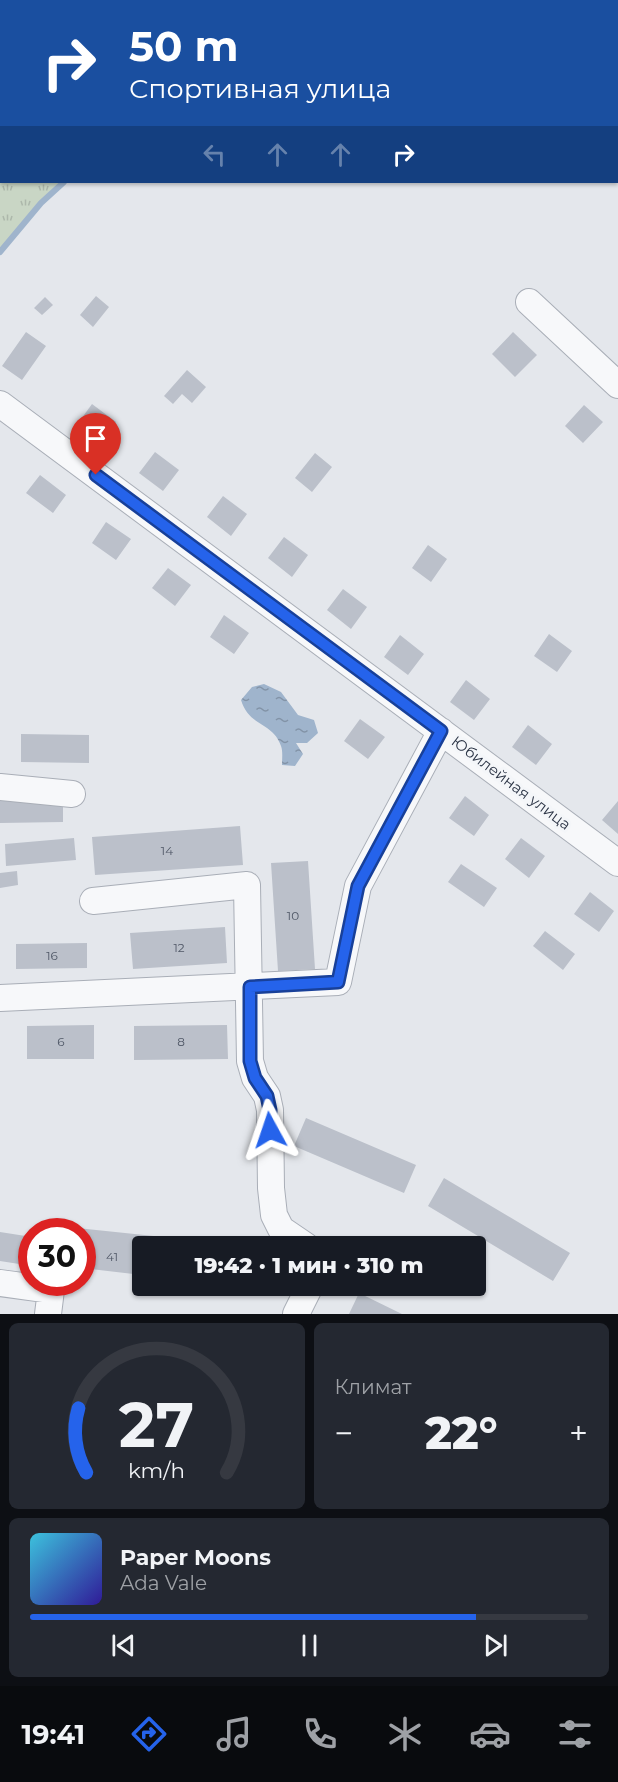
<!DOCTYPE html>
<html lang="ru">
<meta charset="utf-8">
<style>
:root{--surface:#171b24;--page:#242831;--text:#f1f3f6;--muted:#9ea1a6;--line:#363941;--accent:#2563eb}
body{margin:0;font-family:Montserrat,sans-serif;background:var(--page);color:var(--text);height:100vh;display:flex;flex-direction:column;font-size:22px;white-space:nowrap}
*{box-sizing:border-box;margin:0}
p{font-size:20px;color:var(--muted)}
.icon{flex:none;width:33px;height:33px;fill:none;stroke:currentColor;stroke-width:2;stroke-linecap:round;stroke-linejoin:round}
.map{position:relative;height:1314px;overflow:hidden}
.sheet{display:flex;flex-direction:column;gap:9px;padding:9px;background:#0d0f14;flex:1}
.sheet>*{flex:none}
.hud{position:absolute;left:0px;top:0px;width:618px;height:183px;box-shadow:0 2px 4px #0004;background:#1a4fa0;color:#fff;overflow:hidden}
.speed{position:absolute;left:18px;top:1218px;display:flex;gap:12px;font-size:30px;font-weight:700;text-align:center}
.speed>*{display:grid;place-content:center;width:78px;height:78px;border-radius:50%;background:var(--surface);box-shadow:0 2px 4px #0004;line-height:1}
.speed .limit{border:9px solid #d22;background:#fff;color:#111}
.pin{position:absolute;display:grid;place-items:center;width:51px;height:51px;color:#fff;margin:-62px -26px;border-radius:50% 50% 50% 0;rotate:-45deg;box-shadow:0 0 6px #0007}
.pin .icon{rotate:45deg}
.me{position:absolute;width:66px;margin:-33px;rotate:355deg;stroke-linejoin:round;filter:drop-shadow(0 0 4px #0008)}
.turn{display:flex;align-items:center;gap:21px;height:126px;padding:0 30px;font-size:27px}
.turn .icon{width:78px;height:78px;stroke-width:2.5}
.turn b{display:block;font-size:42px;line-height:51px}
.lanes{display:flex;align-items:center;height:57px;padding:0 30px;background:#0003;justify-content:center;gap:30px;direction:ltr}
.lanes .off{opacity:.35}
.big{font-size:45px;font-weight:800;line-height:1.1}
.sheet .card{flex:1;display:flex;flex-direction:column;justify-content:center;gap:9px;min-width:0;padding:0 21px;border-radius:9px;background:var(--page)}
.sheet .dial{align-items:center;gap:0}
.dial svg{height:156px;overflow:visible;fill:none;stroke:var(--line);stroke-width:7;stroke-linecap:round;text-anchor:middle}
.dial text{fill:var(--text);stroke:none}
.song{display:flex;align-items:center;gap:18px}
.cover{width:72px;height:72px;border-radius:9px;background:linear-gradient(135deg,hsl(190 70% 55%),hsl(250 70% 35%))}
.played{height:6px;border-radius:3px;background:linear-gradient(90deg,var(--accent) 80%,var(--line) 80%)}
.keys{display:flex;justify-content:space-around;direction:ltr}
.heat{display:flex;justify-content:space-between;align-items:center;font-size:33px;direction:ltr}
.sheet .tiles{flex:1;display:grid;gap:9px;grid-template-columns:1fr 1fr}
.card:last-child{grid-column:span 2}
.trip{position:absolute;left:132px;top:1236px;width:354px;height:60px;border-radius:6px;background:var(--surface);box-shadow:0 2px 4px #0004;font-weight:800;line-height:60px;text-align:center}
.tabs{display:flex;height:96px;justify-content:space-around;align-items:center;background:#090b0e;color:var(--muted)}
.tabs .icon{width:42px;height:42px}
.tabs .selected{color:var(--accent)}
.tabs b{font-size:27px;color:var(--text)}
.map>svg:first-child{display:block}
</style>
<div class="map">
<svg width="618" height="1314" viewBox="0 0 618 1314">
<defs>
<pattern id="grass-tufts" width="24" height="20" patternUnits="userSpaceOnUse" patternTransform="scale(1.5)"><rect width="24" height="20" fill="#c9d6c5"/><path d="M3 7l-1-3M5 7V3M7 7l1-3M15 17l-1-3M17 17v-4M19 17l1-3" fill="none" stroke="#adb8ab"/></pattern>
<pattern id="water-ripples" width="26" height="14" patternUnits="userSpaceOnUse" patternTransform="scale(1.5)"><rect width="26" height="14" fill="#9fb4cc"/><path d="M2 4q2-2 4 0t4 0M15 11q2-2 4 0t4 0" fill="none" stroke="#8293a7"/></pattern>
</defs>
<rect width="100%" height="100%" fill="#e4e7ec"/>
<path fill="url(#grass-tufts)" d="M0 0H294L2 2V182H64L41 203 0 252Z"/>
<path fill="url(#water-ripples)" d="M264 684 281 692 298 715 314 720 318 733 307 743H296L303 754 295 766 282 765C282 759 283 751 281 746 273 722 249 727 241 700L252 687Z"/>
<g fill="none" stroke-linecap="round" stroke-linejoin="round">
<path stroke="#9fb4cc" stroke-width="6" d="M293 2 294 0
M0 252 41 203 64 182"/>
</g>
<path fill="#bbc0ca" d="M96 296 109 307 93 327 80 315Z
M45 297 53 305 42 315 34 308Z
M26 332 46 346 22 380 2 366Z
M513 332 537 355 515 377 492 354Z
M187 370 206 387 192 403 182 394 173 404 164 396Z
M92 404 116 422 101 444 76 426Z
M584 405 603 422 583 443 565 426Z
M155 452 179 470 163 491 139 473Z
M315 453 332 467 312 492 295 478Z
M40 475 66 495 53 513 26 493Z
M223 496 247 514 231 536 207 517Z
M106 522 131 539 116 560 92 543Z
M284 537 308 555 292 577 268 558Z
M428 545 447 559 431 582 412 568Z
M168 568 191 585 175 606 152 588Z
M343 589 367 607 351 629 327 610Z
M224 615 249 633 234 654 210 637Z
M549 634 572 651 557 672 534 656Z
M400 635 424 654 408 675 384 657Z
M466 680 490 699 474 720 450 702Z
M360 719 385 737 368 759 344 741Z
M528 725 552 744 536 765 512 747Z
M21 734 89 735V763L21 762Z
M465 796 489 815 474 836 449 818Z
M0 800H63V822L0 823Z
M618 801V834L602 820Z
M240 826 243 865 95 875 92 837Z
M74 838 76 860 6 866 5 844Z
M521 838 545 856 529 878 505 859Z
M308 861 315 969 278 971 271 863Z
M461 864 497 888 484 907 448 882Z
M17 871 18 885 0 888V873Z
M590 892 614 911 599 932 574 914Z
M225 927 227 963 133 969 130 933Z
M545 931 575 954 563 970 533 946Z
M87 943V968L16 969V944Z
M94 1025V1059H27V1026Z
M227 1025 228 1059 134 1060V1026Z
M306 1118 416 1165 404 1193 294 1146Z
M444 1178 570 1253 553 1281 428 1206Z
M77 1228 192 1240V1246H142V1275L82 1268V1232H76Z
M0 1232 32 1237V1266L0 1261Z
M359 1293 402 1314H349Z"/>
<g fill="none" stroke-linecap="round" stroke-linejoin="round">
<g stroke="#a9aeb7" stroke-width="28">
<path id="minor" d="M529 302 618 385
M0 404 618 863
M0 787 72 794
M93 901 247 885 250 1061 255 1078 267 1096 270 1110 271 1188 274 1215 281 1229 306 1246
M0 998 338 982 358 886 441 731
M0 1283 51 1290 48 1314
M296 1314 310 1286"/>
</g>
<use href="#minor" stroke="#f7f8fa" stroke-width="26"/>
</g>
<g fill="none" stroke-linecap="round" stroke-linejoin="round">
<g stroke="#184099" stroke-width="15">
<path id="route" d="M96 475 441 731 358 886 338 982 250 987V1061L255 1078 267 1096 270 1110V1130"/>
</g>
<use href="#route" stroke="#2563eb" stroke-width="10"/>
</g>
<g text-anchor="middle" stroke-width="6" stroke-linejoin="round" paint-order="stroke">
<g font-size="12" fill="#4f5766">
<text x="167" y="855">14</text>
<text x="293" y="920">10</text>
<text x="179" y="952">12</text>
<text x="52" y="960">16</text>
<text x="61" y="1046">6</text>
<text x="181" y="1046">8</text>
<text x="112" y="1261">41</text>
</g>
<g font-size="15" fill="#2b3445" stroke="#f4f6f9">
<text transform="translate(511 783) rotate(37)" y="5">Юбилейная улица</text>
</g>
</g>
</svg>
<div class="speed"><div class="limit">30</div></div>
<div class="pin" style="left:96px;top:475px;background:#d93025"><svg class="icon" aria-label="arrive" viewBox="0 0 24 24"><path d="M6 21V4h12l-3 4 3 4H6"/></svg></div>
<svg class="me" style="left:270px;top:1130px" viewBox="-20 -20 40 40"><path d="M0-17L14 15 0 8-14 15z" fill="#2563eb" stroke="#fff" stroke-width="4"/></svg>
<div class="trip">19:42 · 1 мин · 310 m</div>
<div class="hud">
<div class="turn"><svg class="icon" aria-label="right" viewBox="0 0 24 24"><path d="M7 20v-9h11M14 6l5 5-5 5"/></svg><div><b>50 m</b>Спортивная улица</div></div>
<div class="lanes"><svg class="icon off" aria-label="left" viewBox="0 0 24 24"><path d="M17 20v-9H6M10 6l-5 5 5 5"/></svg><svg class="icon off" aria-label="ahead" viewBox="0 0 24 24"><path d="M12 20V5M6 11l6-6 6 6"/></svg><svg class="icon off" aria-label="ahead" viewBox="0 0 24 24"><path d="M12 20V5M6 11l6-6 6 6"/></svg><svg class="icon" aria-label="right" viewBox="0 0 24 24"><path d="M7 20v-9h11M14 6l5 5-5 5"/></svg></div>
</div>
</div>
<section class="sheet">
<div class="tiles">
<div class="card dial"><svg viewBox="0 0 100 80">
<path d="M14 69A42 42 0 1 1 86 69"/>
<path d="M14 69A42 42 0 0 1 10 36" stroke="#2563eb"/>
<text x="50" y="56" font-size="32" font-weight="700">27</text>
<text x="50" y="72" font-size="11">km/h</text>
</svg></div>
<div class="card"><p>Климат</p>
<div class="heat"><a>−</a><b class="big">22°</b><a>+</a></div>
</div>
<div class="card">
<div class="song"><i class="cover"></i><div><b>Paper Moons</b><p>Ada Vale</p></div></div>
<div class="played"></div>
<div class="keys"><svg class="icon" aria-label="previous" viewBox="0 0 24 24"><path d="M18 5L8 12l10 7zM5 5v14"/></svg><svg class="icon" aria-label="pause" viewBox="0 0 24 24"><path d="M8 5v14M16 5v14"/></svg><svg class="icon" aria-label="next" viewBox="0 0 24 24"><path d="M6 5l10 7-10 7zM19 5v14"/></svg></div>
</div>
</div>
</section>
<nav class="tabs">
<b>19:41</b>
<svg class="icon selected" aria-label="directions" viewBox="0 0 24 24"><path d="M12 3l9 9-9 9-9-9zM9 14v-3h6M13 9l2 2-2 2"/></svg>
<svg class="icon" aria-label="music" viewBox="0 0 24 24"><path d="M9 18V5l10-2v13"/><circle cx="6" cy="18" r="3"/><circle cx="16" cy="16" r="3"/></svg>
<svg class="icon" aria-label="phone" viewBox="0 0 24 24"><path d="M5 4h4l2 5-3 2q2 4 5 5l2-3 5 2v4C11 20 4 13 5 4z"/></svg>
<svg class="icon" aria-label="climate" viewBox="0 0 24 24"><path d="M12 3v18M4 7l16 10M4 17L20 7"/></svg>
<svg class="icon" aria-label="car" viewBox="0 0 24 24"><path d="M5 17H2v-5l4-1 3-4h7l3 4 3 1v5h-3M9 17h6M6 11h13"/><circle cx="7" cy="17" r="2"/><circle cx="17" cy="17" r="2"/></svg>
<svg class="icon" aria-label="filters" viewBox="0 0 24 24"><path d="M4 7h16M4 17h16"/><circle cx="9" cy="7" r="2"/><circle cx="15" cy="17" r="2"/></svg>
</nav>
